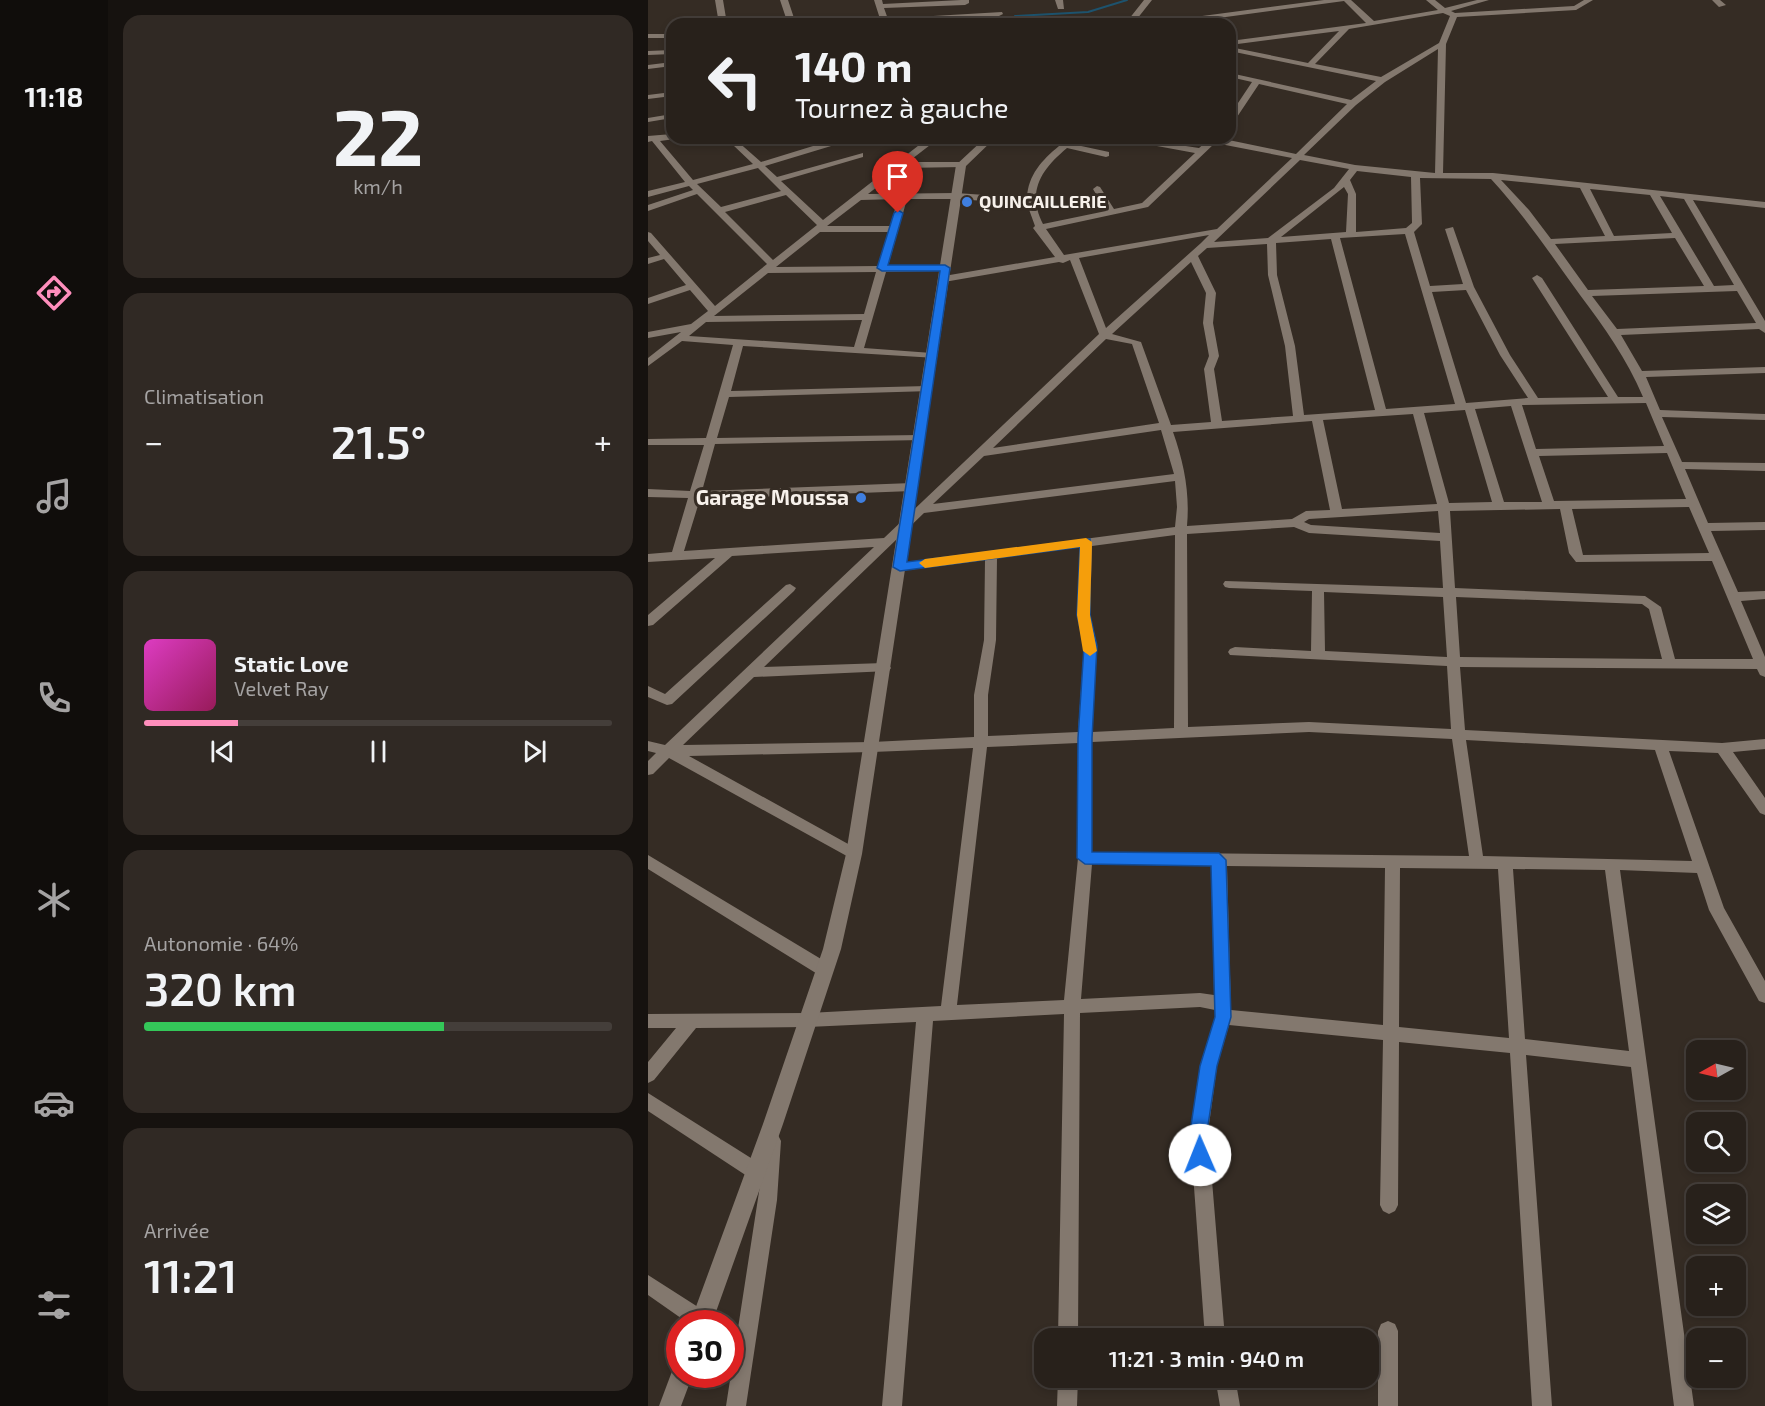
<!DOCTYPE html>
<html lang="fr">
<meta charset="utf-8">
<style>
:root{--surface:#28211b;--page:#302924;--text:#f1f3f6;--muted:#a5a3a3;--line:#443e3a;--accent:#fe8ebc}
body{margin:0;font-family:"Exo 2",sans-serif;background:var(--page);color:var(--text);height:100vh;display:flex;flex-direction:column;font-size:22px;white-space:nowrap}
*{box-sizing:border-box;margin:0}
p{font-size:20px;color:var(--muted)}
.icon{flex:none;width:33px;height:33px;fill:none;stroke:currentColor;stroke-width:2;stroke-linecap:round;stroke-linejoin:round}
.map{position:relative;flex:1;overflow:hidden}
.drawer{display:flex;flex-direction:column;gap:15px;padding:15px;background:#16120f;width:540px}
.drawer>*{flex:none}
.banner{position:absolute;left:18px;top:18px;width:570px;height:126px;border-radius:18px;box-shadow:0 3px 9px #0003,0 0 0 2px var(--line);background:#28211b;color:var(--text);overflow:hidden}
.needle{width:39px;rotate:262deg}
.fabs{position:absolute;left:1038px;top:1040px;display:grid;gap:12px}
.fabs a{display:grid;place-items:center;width:60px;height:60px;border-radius:12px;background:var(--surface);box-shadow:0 3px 9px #0003,0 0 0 2px var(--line);font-size:30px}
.speed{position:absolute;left:18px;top:1310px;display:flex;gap:12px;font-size:30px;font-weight:700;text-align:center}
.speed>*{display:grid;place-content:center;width:78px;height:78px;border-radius:50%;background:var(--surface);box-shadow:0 3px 9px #0003,0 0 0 2px var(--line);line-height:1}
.speed .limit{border:9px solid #d22;background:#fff;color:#111}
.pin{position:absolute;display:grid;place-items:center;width:51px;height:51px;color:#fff;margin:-62px -26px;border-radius:50% 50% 50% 0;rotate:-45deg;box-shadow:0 0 6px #0007}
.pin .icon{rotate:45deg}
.me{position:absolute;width:66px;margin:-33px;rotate:359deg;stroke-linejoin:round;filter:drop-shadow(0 0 4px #0008)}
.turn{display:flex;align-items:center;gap:21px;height:126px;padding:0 30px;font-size:27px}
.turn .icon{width:78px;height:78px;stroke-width:2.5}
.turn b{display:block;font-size:42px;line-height:51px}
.big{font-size:45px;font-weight:600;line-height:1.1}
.drawer .tile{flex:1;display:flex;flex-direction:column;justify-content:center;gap:9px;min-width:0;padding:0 21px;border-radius:18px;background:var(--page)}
.drawer .dial{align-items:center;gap:0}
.dial b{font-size:78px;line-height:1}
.song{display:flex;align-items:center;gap:18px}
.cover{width:72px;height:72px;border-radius:9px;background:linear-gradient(135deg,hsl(310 70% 55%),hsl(330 70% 35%))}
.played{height:6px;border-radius:3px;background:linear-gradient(90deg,var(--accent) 20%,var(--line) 20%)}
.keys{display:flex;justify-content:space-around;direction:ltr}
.heat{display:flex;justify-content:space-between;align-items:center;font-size:33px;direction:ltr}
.charge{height:9px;border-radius:4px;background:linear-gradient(90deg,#34c759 64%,var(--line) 0)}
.trip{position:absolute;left:386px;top:1328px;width:345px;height:60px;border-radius:18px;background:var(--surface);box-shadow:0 3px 9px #0003,0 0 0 2px var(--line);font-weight:600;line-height:60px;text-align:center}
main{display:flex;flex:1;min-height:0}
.menu{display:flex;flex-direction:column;width:108px;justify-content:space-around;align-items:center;background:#100d0b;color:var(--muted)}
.menu .icon{width:42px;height:42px}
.menu .current{color:var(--accent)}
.menu b{font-size:27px;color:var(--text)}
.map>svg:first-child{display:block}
</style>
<main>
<nav class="menu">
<b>11:18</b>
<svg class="icon current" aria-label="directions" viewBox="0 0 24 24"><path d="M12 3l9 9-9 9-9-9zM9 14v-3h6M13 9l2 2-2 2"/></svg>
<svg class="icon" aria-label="music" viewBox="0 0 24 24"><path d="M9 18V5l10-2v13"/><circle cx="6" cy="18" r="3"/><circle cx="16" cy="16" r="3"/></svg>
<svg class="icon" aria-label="phone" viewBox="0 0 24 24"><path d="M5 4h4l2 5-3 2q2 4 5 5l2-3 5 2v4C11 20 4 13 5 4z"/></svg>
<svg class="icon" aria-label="climate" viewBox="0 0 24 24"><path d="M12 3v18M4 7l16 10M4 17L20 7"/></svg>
<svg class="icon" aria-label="car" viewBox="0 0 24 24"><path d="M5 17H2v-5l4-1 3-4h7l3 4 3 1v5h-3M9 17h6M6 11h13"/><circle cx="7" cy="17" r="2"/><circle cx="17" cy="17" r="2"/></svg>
<svg class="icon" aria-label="filters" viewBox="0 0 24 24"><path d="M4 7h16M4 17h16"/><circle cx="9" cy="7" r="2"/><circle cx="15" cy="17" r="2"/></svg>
</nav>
<section class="drawer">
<div class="tile dial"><b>22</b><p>km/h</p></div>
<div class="tile"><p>Climatisation</p>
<div class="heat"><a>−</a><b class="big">21.5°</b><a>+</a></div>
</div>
<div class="tile">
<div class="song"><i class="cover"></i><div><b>Static Love</b><p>Velvet Ray</p></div></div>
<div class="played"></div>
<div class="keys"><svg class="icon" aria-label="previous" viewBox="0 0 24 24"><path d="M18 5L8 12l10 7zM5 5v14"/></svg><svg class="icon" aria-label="pause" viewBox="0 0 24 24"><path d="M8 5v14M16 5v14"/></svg><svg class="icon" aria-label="next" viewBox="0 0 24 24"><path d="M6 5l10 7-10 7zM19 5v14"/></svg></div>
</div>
<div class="tile"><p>Autonomie · 64%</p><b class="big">320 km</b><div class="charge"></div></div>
<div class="tile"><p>Arrivée</p><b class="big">11:21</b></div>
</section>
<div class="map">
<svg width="1117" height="1406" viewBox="0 0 1117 1406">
<rect width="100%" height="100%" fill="#352c24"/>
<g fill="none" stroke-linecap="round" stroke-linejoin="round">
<path stroke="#1d536e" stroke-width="2" d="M367 16 440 12 479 0"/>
<path fill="#83786e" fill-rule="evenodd" d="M67 0H75L79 24H71Z
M132 0H140L148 24H140Z
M226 0H234L235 4 313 0H321V3L317 5 236 8 241 22 236 24 233 22Z
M407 0H415L416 9H410Z
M676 0H703L726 21 790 10 778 0H787L797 8 829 0H841L803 11 807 13 926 6 936 0H945L928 10 809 17 798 44 795 173H845L1117 202V208L1045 200 1117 321V333L1111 329 973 335 994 371 1117 367V373L998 377 1012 410 1117 414V420L1014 417 1034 462 1117 463V471L1037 469 1060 523 1117 522V530L1063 531 1090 592 1117 591V599L1093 601 1117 657V677L1112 675 1109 669 812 667 817 730 1074 743 1117 739V749L1085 752 1117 798V815L1112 813 1070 753 1021 751 1076 908 1117 981V1003L1111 1001 1061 910 1049 873 972 870 1046 1406H1026L983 1067 878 1055 904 1406H884L862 1053 751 1042 750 1205 747 1211 741 1214 735 1211 732 1205 735 1040 581 1025 569 1066 560 1132 577 1338H557L542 1132 553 1066 567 1017V1010L552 1007 432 1013 430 1338H410L416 1014 285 1021 254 1406H234L268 1022 160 1027 48 1028 6 1080 0 1083V1062L28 1028H0V1014L160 1013 293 1006 325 748 224 752 41 756 211 850 213 854 211 858 206 860 21 758 5 774 0 775V761L8 753 0 751V741L17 745 226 547 84 556 5 625 0 626V615L67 558 0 562V554L24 552 40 498 0 497V489L42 491 56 445H0V439L58 438 85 345 34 341 0 366V358L33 332 0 338V332L43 324 60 311 42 290 0 304V298L38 285 16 259 0 264V258L12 255 0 241V232L3 233 67 306 119 264 49 194 0 211V205L45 190 41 186 0 197V191L37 182 4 141 0 142V136L24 134V138L27 139 12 141 45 180 105 164 85 145 84 143 88 140 113 162 191 138H341L343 140 339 143 286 142 260 162H313L317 165 316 167 253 168 220 194 308 193 379 198C380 175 394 160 411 146L383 138H398L416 142 420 138H429L424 144 461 152V156L458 157 419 148C394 169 378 191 395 224L458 211 445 189 449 186 452 187 466 209 494 203 547 153 498 144V140L551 148 559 141 552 138H571L648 154 699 104 611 84 585 123H582V115L604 82 582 77V73L703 100 728 81 582 51V47L660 63 691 31 582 45V41L718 23 696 1 526 24H505L509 22ZM795 13 802 16 791 43 733 77 667 64 701 29ZM790 49 787 173 707 165 656 155 708 105 737 82ZM203 140 275 142 175 220 133 181 215 157V153L129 177 117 166ZM567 143 644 158 569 229 416 255 398 229 500 207ZM652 160 701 169 686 188 620 238 566 242ZM110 168 133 191 73 207 49 184ZM709 171 763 177 764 223 758 228 708 232V194L702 180ZM772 178 843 179C877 216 903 255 932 295 956 327 979 359 995 397H970L894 278 889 275 884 278 960 397 890 398 862 355 826 287 805 227 797 229 815 284 782 286 766 232 774 224ZM853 180 932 188 957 236 903 239 881 210ZM696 187 700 194 698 232 633 237ZM942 189 1002 195 1024 233 966 236ZM138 195 169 225 125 260 77 212ZM1012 196 1036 199 1086 285 1066 286ZM250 199 242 226H179L213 200ZM259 199H308L379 204 387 226 385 228 407 257 296 276 291 279 296 282 411 262 415 263 422 260 451 334 236 538 36 551 52 499 264 491 270 487 264 483 54 491 67 444 275 440V436L271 435 69 438 81 397 283 391V387L279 386 83 391 95 346 288 358V354L284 353 216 348 238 272 297 271 302 268 297 265 240 266ZM172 232H240L230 266 128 267ZM757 234 807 404 738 409 692 238ZM561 235 553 243 458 328 431 258ZM1027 238 1056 286 940 290 907 244ZM683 239 727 410 656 415 647 346 629 275 628 243ZM619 244 620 275 637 346 645 416 574 421 566 369 571 356 565 323 568 293 550 256 559 248ZM543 262 558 293 555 323 561 356 556 369 563 422 523 425 493 342 464 334ZM228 272 216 314 66 316 120 273ZM818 290 852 355 880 398 818 403 784 292ZM1089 291 1108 323 969 329 944 296ZM214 320 206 347 41 336 58 322ZM458 339 484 344 511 423 345 448ZM998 403 1016 446 888 449 874 405ZM863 406 894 502H856L827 409ZM817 410 844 502 801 503 776 413ZM765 414 789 504 694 509 675 420ZM664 421 682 510 658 511 644 519 539 526C542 493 536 463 525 432ZM513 430 526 474 285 504 336 456ZM1019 453 1038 499 906 501 891 456ZM527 481 529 507 527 527 248 564 246 567 252 571 337 560 336 640 326 695V737L224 742 35 745 106 677 241 671 243 668 241 665 236 663 116 667 276 513ZM1041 507 1061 553 935 555 924 509ZM912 509 921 553 928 562 1064 561 1105 659H1027L1013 607 997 596 807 588 802 511ZM790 511 792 533 663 525 656 522 661 519ZM646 527 661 533 792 541 795 588 577 581 575 584 577 587 581 588 664 591 663 651 587 647 582 649 580 652 582 655 799 666 803 729 661 722 540 727 539 534ZM527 535 526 728 444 732 448 646 442 615 444 546ZM432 547 430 615 436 646 430 732 340 736V695L348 640 349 558ZM676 592 795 597 799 657 677 651ZM808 597 994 604 1001 609 1014 659 812 657ZM661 732 804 739 821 856 444 852V742ZM818 740 1007 750 1044 861 835 856ZM430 743V858L416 1000 309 1005 339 747ZM444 864 564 866 566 995 552 993 433 999ZM579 866 737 868 735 1025 583 1010ZM752 868 850 869 861 1038 751 1027ZM865 869 957 870 981 1051 877 1039Z
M1064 0H1072L1078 5 1071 7Z
M354 12 355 14 351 16 253 24 268 17Z
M482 20 486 22 485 24H464Z
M0 34H24V38H0Z
M24 50V54L0 55V51Z
M24 62V66L0 69V65Z
M24 92V96L0 99V95Z
M24 114V118L0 122V118Z
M142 584 148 588 146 591 24 704 19 705 0 697V686L17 694 138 585Z
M0 855 183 965 185 970 183 975 177 977 171 975 0 869Z
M0 1093 114 1165 115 1141 118 1135 124 1133 130 1135 133 1141 129 1200 98 1406H78L113 1179 108 1181 102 1178 0 1111Z
M0 1275 61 1314 63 1323H40L0 1295Z
M740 1321 747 1324 750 1331V1406H730V1331L733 1324Z
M410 1377H430L429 1406H409Z
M567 1377H587L592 1406H572Z"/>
<path fill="#83786e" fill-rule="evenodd" d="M496 0H504L485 24H477Z
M337 138H347L318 166 214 854 193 949 135 1124 64 1323H42L115 1124 175 949 198 854 308 165Z
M32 1364V1374H45L33 1406H11L26 1366Z"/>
</g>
<path fill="#1a73e8" stroke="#114b97" stroke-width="1.5" d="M250 210 255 213 240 265H297L302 268 259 562 442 539V615L449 646 444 738V852L571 853 578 860 583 1017 569 1066 559 1132 561 1155 559 1161 552 1163 546 1161 542 1132 552 1066 567 1017 563 866 437 864 429 858 430 738 436 646 429 615 432 547 252 571 245 567 292 271H234L229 268 246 213Z"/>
<path fill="#f59e0b" d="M438 538 444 542 442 615 449 651 442 656 435 651 429 615 432 547 277 568 271 563 277 559Z"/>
<g fill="#3f7fe0" stroke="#352c24" stroke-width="2">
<circle cx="319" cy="202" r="6"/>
<circle cx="213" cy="498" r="6"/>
</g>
<g text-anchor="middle" stroke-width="6" stroke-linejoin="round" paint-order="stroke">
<g font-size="18" font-weight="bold" fill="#f7f1eb" stroke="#352c24" text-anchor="start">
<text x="331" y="208">QUINCAILLERIE</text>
</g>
<g font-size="21" font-weight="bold" fill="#f7f1eb" stroke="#352c24" text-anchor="end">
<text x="201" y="505">Garage Moussa</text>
</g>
</g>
</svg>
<div class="fabs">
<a><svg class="needle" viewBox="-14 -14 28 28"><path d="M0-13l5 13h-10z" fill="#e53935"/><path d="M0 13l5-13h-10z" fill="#a5a3a3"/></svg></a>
<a><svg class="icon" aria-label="search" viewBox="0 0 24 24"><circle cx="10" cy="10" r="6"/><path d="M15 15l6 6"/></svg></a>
<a><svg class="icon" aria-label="layers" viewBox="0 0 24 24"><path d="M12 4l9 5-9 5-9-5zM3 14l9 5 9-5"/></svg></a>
<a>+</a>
<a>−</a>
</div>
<div class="speed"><div class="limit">30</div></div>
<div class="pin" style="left:250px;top:213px;background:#d93025"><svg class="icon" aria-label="arrive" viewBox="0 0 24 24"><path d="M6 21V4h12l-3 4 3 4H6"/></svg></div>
<svg class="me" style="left:552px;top:1155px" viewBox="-20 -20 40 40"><circle r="19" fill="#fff"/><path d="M0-13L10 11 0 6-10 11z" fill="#1a73e8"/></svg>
<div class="trip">11:21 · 3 min · 940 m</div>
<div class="banner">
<div class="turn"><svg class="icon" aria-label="left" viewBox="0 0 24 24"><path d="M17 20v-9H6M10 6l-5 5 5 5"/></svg><div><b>140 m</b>Tournez à gauche</div></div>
</div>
</div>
</main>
